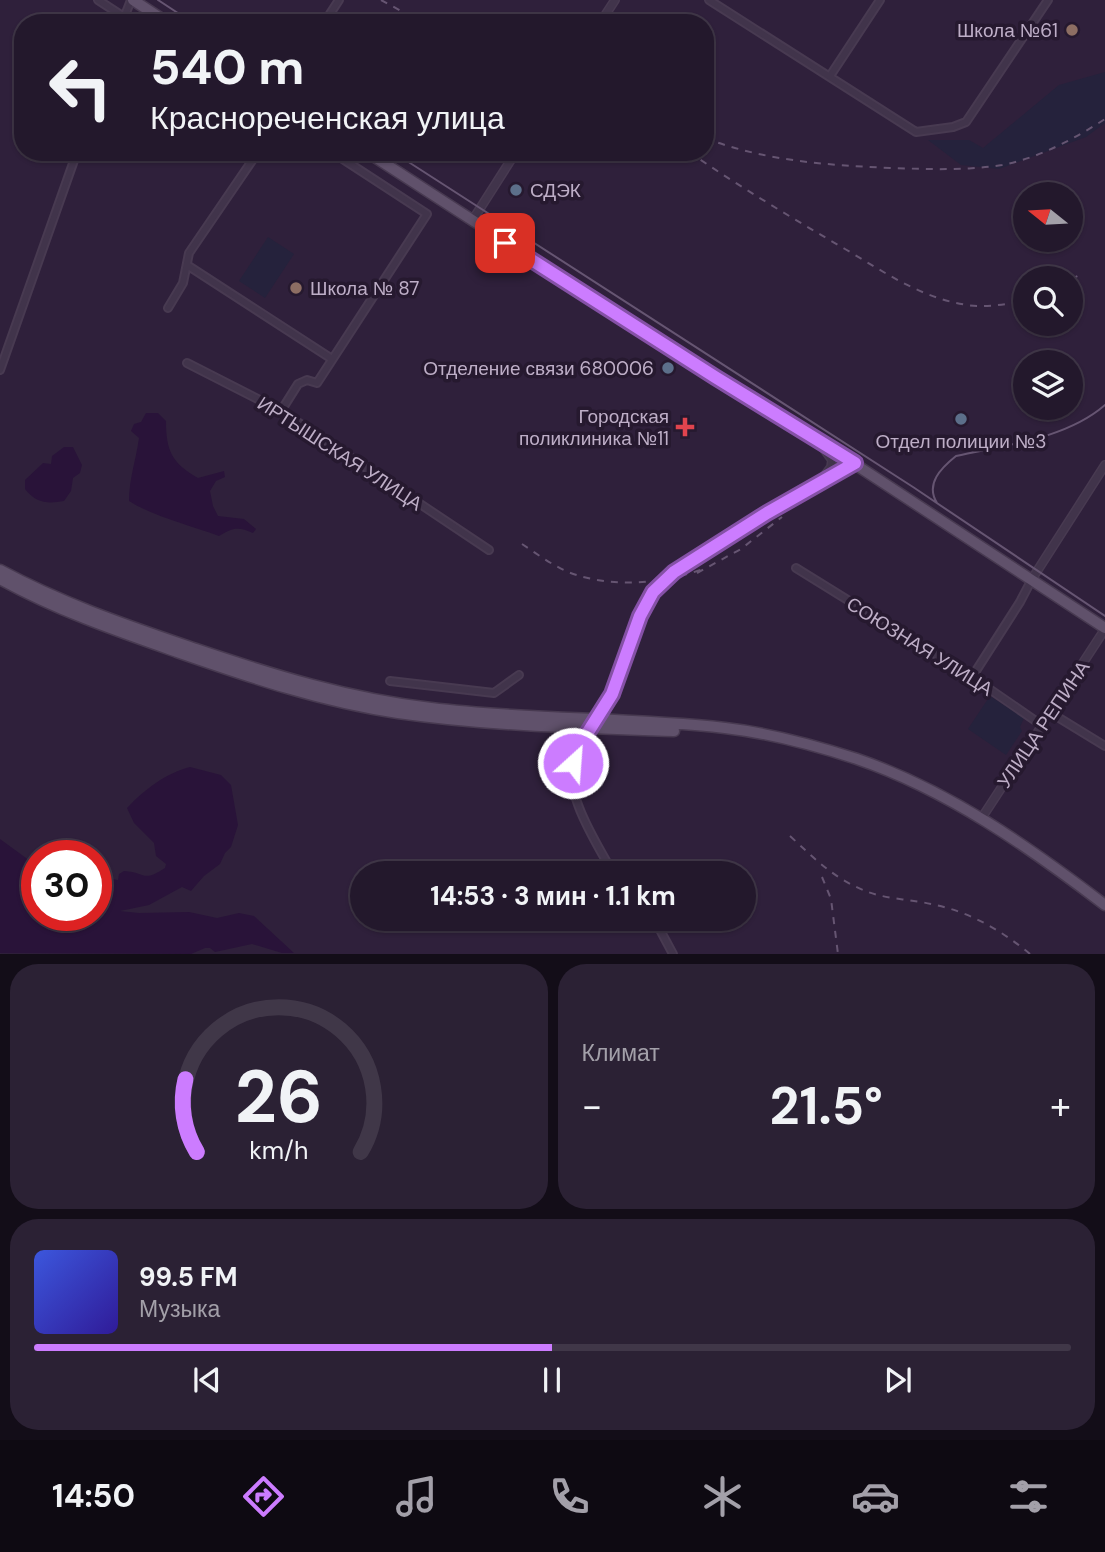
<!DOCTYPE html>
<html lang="ru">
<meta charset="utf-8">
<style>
:root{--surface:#23182c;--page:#2b2134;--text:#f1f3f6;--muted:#a3a0a9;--line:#403748;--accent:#cc7cff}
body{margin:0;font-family:"DM Sans",sans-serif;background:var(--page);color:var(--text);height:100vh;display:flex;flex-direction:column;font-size:26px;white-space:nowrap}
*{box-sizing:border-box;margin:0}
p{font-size:23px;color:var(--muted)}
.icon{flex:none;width:38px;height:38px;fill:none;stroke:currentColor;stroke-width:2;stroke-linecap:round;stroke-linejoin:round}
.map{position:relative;height:954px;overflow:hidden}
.sheet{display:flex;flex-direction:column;gap:10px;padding:10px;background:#130d18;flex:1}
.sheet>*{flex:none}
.top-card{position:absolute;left:14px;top:14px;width:700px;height:147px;border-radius:28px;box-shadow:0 2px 5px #0004,0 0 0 2px var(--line);background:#23182c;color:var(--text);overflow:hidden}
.needle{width:46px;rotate:288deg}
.controls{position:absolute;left:1013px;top:182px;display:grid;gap:14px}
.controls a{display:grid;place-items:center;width:70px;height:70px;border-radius:50%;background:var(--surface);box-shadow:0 2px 5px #0004,0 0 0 2px var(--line);font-size:35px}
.speed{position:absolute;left:21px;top:840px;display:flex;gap:14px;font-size:35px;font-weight:700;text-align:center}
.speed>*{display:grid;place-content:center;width:91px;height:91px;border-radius:50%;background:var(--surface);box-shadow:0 2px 5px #0004,0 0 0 2px var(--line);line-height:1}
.speed .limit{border:10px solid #d22;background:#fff;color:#111}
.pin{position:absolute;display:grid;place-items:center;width:60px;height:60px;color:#fff;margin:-30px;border-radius:14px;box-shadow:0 4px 10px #0006}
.me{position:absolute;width:77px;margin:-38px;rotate:26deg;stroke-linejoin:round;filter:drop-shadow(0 0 5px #0008)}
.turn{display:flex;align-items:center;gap:24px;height:147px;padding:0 21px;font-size:32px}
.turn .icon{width:91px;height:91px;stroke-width:2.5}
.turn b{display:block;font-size:49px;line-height:60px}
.big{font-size:52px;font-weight:700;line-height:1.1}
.sheet .card{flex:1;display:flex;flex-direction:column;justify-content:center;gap:10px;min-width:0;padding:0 24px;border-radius:28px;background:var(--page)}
.sheet .dial{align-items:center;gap:0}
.dial svg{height:182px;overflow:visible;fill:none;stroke:var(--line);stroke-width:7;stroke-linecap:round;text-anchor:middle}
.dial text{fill:var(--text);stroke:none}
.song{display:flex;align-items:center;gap:21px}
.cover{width:84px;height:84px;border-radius:10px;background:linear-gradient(135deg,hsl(230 70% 55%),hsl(250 70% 35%))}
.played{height:7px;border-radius:4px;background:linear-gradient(90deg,var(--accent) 50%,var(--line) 50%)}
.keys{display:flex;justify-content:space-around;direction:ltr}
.heat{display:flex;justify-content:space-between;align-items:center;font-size:38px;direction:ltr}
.sheet .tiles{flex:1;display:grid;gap:10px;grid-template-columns:1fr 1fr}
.card:last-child{grid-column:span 2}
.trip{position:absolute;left:350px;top:861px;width:406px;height:70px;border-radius:35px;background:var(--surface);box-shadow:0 2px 5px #0004,0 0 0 2px var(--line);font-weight:700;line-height:70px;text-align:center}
.tab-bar{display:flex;height:112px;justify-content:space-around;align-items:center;background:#0e0a12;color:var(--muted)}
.tab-bar .icon{width:49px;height:49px}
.tab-bar .current{color:var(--accent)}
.tab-bar b{font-size:32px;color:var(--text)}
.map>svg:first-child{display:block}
</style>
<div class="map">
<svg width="1105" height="954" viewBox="0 0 1105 954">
<rect width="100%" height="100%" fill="#2f203b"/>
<path fill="#25223c" d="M1105 72V123L1086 137 999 169 961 165 928 140H969L983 148 1059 85Z
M268 237 294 254 265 298 239 281Z
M990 696 1024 718 1020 727 1022 731 1006 755 968 729Z"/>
<path fill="#291339" d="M146 413H158L166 421C166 451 172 463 198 478L224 471 225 477 216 481 210 491 213 506 218 516 244 519 256 529 253 533C238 526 232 528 219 536 192 526 152 516 129 501 129 479 136 460 139 438L131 431 134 424 141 422Z
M64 447H73L82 465 80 473 73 478 71 491 64 501C47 504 36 503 25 489V480L43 463 51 464 52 456Z
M190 767 221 775 231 785 238 825 231 847 225 853 220 864 204 876 191 891 182 887 149 905 120 911 139 913 189 912 217 918 239 913 254 916 294 953H282L252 944 215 952 210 948H205L191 954 0 953V839L37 866V915H96V876L118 880 119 874 124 871C146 872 142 883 165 868L166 864 156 856 154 843 134 823 127 808C144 790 166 773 190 767Z"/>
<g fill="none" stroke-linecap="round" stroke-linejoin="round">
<g stroke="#483a51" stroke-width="10">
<path id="minor" d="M98 0 124 17
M709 0 916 132 953 127 966 122 1048 0
M122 23 131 0
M324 23 339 0
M830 76 880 0
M187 265 332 359
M168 308 183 283 189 253 258 152
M187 363 281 411 489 550
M0 370 77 152
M281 411 298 384 307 380 317 383 427 214 332 152
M796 568 972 677 1043 726
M972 677 1020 602 1032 579
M390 681 494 693 519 675
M1051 713 1105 746
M591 728C582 742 573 756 572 773 570 802 599 848 613 873
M651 919 659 928 673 954"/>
</g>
<g stroke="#483a51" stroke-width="10">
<path id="tertiary" d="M600 23 615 0
M472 221 516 152
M821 445 832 460 831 467 822 479
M1032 579 1105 465
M596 720C609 701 618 682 626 660 636 631 641 604 664 581L767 513 854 463
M981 819 1105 629"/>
</g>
<g stroke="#483a51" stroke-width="13">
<path id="primary" d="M133 0 168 23
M367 152 715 377 815 438 1105 628
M0 570C63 604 129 626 196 649 273 675 350 699 431 708 528 720 627 717 725 728 769 733 814 745 857 759 948 790 1029 847 1105 905
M0 579C56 610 117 631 177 652 249 677 322 702 398 713 489 726 582 728 674 731"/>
</g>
<use href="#minor" stroke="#41344b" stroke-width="6"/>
<use href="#tertiary" stroke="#41344b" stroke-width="7"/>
<use href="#primary" stroke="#60516b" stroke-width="10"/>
<path stroke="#665572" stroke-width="2" d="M158 0 193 23
M393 152 913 487 1105 616
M937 503C925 484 941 468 956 456 1005 445 1066 439 1105 405"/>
<path stroke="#665572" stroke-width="2" stroke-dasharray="7 7" stroke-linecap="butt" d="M381 0 423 23
M705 138C765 161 826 165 890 168 928 169 965 171 1002 165 1039 158 1074 139 1105 119
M689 152C740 187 792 218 845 249 884 272 921 298 967 305 986 308 1006 304 1026 301
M1071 279 1082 274
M522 544C537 554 552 565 568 572 613 589 662 584 706 568
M697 573 741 549 782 517
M790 836C814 858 832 877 863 890 883 899 909 899 931 904 968 911 1001 930 1030 954
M822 877 831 899 838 954"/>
</g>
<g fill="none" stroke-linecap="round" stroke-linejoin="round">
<g stroke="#8551a6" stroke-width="18">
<path id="route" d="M505 243 715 377 855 463 767 513 674 572 653 592 640 616 612 694 578 748 573 763"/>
</g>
<use href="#route" stroke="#cc7cff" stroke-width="12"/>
</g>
<g fill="#8d6e63" stroke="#26192f" stroke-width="2.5">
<circle cx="1072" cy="30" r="7"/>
<circle cx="296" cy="288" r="7"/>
</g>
<g fill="#5c6f8a" stroke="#26192f" stroke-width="2.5">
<circle cx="516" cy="190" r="7"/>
<circle cx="668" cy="368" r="7"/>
<circle cx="961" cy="419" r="7"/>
</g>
<path fill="#e0444e" stroke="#26192f" stroke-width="2.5" d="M681.5 416.5h7v7h7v7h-7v7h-7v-7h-7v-7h7z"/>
<g text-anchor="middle" stroke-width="7" stroke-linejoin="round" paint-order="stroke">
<g font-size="19" fill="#beaec7" stroke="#26192f" text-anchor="end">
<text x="1058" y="37">Школа №61</text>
<text x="530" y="197" text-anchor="start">СДЭК</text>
<text x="310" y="295" text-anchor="start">Школа № 87</text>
<text x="654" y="375">Отделение связи 680006</text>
<text x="669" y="423">Городская<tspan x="669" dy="22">поликлиника №11</tspan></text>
<text x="961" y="448" text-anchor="middle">Отдел полиции №3</text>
</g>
<g font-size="19" fill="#beaec7" stroke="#26192f">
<text transform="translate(340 453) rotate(33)" y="7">ИРТЫШСКАЯ УЛИЦА</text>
<text transform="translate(920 646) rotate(32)" y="7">СОЮЗНАЯ УЛИЦА</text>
<text transform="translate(1043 724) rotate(-56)" y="7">УЛИЦА РЕПИНА</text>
</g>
</g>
</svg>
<div class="controls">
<a><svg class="needle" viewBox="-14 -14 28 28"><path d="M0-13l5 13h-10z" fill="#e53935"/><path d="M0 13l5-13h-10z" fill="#a3a0a9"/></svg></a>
<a><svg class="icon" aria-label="search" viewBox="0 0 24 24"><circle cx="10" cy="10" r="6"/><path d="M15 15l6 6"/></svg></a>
<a><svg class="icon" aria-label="layers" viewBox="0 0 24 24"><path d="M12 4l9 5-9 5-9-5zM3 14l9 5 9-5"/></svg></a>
</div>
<div class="speed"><div class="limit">30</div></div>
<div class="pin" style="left:505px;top:243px;background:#d93025"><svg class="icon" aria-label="arrive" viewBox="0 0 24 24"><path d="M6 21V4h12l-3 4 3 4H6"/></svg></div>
<svg class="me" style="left:573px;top:763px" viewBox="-20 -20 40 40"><circle r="17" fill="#cc7cff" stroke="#fff" stroke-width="3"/><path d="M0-11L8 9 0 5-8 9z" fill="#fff"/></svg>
<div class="trip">14:53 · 3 мин · 1.1 km</div>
<div class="top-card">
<div class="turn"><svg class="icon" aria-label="left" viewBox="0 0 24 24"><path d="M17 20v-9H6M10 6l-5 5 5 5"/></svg><div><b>540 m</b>Краснореченская улица</div></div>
</div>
</div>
<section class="sheet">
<div class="tiles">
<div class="card dial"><svg viewBox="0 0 100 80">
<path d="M14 69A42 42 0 1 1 86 69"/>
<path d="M14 69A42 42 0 0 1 9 37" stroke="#cc7cff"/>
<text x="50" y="56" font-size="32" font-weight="700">26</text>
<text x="50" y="72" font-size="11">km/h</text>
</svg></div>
<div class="card"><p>Климат</p>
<div class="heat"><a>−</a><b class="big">21.5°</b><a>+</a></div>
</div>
<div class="card">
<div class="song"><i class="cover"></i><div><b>99.5 FM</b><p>Музыка</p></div></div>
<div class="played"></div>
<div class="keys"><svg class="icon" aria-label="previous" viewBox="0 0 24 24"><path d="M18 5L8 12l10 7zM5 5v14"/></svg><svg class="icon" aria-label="pause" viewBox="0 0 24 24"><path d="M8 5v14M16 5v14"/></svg><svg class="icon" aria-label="next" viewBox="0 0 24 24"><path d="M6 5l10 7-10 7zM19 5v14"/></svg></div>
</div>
</div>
</section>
<nav class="tab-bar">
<b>14:50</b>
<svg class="icon current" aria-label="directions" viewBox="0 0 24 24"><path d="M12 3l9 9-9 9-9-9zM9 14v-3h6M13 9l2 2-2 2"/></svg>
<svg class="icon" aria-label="music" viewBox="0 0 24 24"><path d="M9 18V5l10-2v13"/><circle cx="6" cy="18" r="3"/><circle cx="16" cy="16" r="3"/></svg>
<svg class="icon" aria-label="phone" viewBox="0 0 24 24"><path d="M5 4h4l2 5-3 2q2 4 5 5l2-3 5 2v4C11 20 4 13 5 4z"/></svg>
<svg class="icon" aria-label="climate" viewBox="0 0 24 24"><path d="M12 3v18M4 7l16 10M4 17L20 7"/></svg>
<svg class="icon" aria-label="car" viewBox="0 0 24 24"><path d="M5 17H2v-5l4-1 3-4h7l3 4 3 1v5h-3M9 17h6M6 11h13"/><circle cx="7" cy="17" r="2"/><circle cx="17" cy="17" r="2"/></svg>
<svg class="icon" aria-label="filters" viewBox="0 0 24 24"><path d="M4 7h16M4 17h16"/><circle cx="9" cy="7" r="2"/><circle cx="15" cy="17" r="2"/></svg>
</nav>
